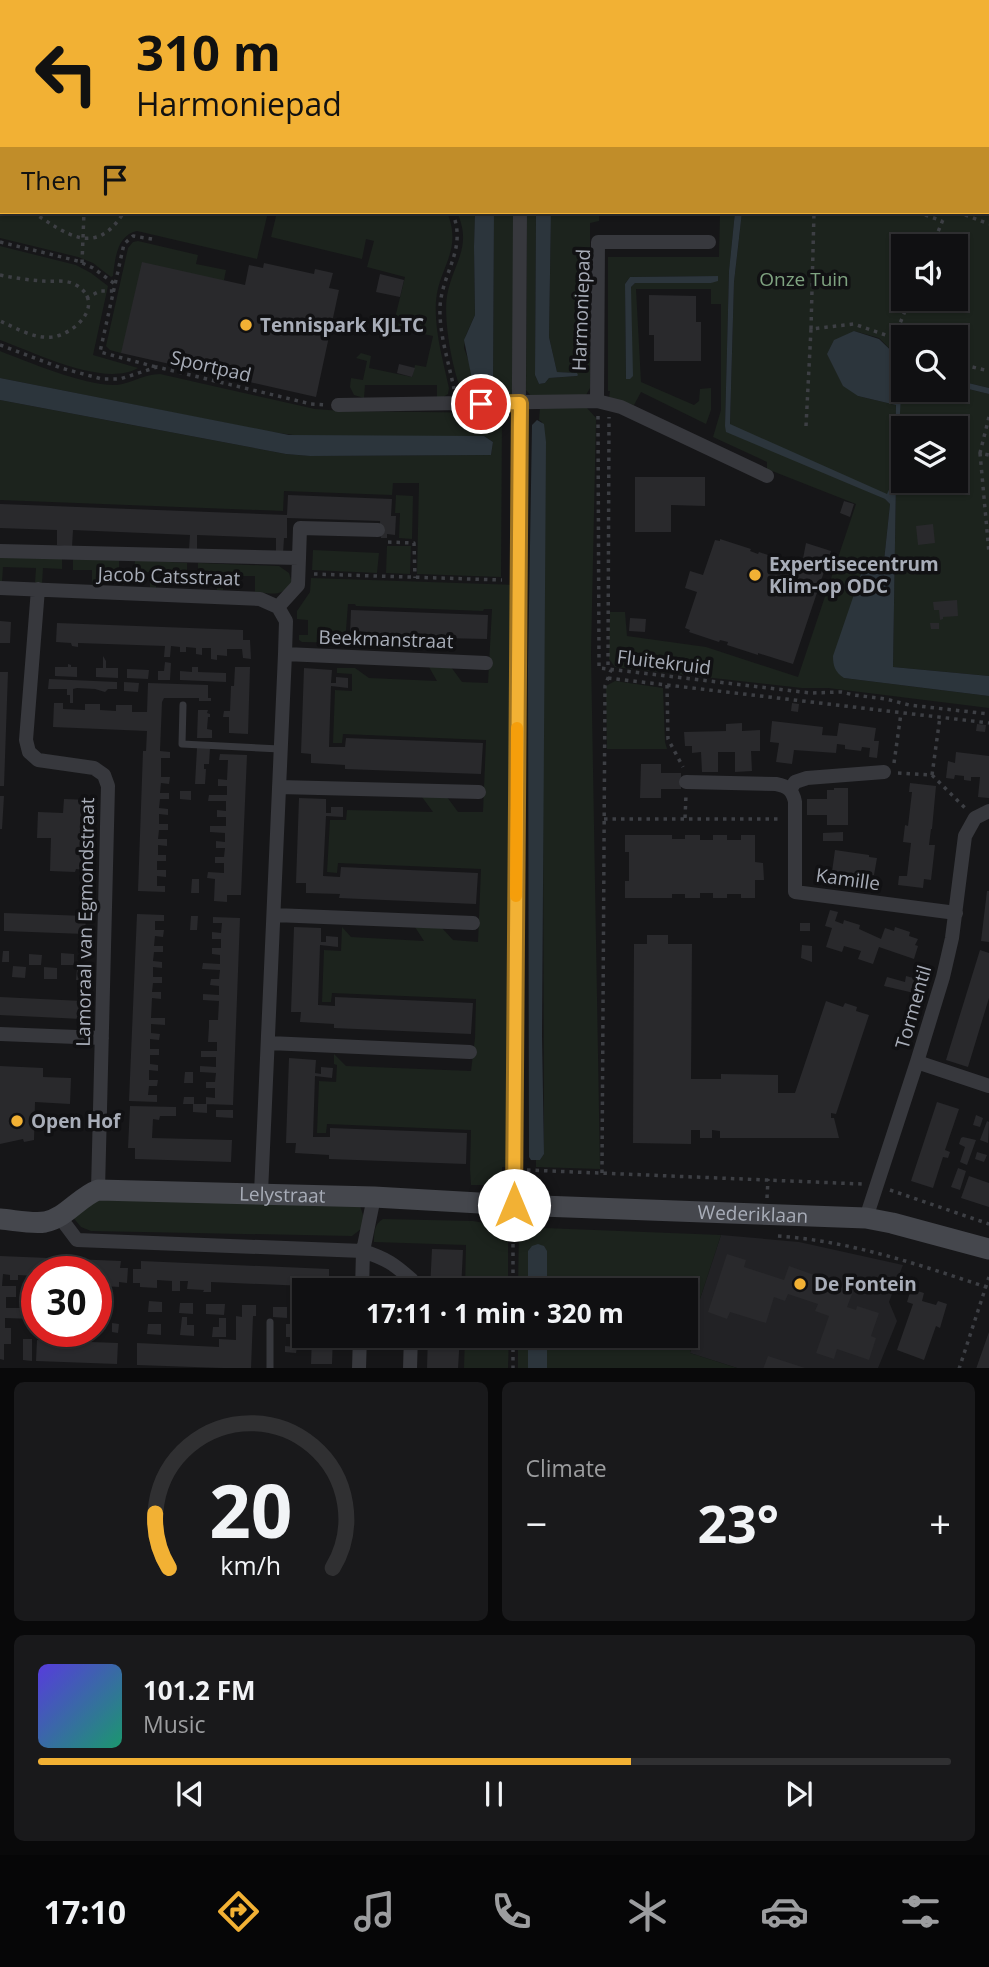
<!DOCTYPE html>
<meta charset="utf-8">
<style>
:root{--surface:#101012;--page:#19191b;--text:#f1f3f6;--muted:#9c9d9f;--line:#303032;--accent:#f2b134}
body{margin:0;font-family:"Open Sans",sans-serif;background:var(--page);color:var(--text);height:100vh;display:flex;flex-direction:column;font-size:26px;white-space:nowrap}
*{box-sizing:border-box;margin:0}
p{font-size:23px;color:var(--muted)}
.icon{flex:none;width:38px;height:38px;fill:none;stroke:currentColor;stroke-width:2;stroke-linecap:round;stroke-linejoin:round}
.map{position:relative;height:1368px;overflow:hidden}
.drawer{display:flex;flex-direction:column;gap:14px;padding:14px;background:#09090a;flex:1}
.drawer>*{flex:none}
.guide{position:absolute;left:0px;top:0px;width:990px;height:214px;box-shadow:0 2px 5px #0004,0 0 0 2px var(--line);background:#f2b134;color:#111;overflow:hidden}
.controls{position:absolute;left:891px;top:234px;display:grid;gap:14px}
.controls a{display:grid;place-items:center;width:77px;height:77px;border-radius:0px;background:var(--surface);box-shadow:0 2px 5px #0004,0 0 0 2px var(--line);font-size:35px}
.speed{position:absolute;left:21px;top:1256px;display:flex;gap:14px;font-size:35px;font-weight:700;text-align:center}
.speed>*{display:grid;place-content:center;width:91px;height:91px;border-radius:50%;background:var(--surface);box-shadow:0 2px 5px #0004,0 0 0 2px var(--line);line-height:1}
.speed .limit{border:10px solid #d22;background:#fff;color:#111}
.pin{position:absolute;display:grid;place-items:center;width:60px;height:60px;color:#fff;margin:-30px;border:4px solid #fff;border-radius:50%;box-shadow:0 2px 7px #0007}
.me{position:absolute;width:77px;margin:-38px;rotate:0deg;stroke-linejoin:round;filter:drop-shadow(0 0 5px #0008)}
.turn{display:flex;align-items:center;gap:24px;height:147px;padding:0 21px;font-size:32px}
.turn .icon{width:91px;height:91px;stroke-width:2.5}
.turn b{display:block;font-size:49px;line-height:60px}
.then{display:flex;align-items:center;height:66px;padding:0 21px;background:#0003;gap:14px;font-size:26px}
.big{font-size:52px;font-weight:700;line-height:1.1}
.drawer .tile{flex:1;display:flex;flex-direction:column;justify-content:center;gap:10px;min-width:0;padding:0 24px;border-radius:10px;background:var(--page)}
.drawer .dial{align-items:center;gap:0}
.dial svg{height:182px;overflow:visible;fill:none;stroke:var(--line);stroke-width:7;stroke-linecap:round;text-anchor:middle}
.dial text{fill:var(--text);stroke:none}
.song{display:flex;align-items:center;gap:21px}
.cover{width:84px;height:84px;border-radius:10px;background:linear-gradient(135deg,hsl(250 70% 55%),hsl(160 70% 35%))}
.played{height:7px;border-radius:4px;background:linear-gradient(90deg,var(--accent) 65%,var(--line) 65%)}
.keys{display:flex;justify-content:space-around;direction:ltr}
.heat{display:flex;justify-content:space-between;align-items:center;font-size:38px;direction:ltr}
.drawer .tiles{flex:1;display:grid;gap:14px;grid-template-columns:1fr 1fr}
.tile:last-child{grid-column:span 2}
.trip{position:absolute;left:292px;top:1278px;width:406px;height:70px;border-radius:0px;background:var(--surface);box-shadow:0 2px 5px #0004,0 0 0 2px var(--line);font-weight:700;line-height:70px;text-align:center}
.dock{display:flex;height:112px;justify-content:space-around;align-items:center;background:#060607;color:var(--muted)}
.dock .icon{width:49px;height:49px}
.dock .selected{color:var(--accent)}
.dock b{font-size:32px;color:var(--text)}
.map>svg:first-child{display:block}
</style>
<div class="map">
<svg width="989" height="1369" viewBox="0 0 989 1369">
<rect width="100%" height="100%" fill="#161618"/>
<path fill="#222225" d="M721 1235 799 1242 903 1265 889 1302 897 1321 878 1368H737L690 1353 700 1318 698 1305Z"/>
<path fill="#1c231d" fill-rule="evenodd" d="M0 0H192V2H2V212H268L257 259 137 231C117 235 115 259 113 276L111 277 93 263 78 257 0 238Z
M204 0H318L317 2H204Z
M328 0H458V2H327Z
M550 0H733L735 2H550Z
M879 0H989V18V2H884Z
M989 96V388L956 380V338H903V362L879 338 854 331 858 396 896 405C895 429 900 475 887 495L731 426 730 424 734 282 742 212H989ZM903 247H956V299H903Z
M277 212H447C463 251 439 266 436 301 434 330 443 360 449 388L448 394 442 398 437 399V385H365L364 398 354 395 350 387 351 378 363 380 367 361 356 358 361 353 371 356 369 368 412 377 415 365 426 367 433 336 369 322 371 314 395 318 405 277 367 267 374 241 366 239 362 259 271 237Z
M457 212H475V214L474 247 475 315 466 335 464 348 469 362 493 390 494 212H513L514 393 504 399 465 398C453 377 443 320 447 296 453 262 473 248 457 212Z
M527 212H536L535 375 539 384 545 383 549 378 577 376 576 373 557 372 549 337 551 212H599V221L590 223V388L586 395 531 396 526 390Z
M720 212H735L729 272 725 426 885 499 890 504 884 561 863 568 849 613 844 678 989 696V708L828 688H802L615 667 609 659 610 612H625L627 636 706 647 798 677 856 504 767 469V462L713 437 721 410V304H711V289H636L641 382 694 405 699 401 700 389 711 388V410L706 424 641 392 634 405 609 398 610 391H608V257H719ZM718 276 711 283H635L631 287 626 379 625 284 630 277Z
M138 241 198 255 196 264 226 270 224 280 121 353 110 350 106 346 128 248 133 242Z
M0 246 76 265 91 273 108 286 93 355 138 368C104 388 34 352 0 340Z
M0 351C28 362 88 387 117 385 132 383 144 374 160 374L315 409 342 411 500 413 502 414 501 577 417 574 419 483H393L392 495 284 491 283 511 0 500V400L286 454 310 456 491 455 493 442 484 436H301L271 432 0 378Z
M902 374 903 390H956V386L989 394V676L893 667 896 481ZM903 429H956V481H903Z
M540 408H587L596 418 591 654 600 1169 536 1167V1160H540L544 1154 542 422 539 420Z
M396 495 413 496 412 539 399 538 400 513H395Z
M387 546H411L410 574 386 573Z
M313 550 379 553 377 573 312 570Z
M0 556 62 558V569L43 568 42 584 35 583 36 568 3 567 2 582H0Z
M73 558 119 560V571L99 570V586L92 585V570H73Z
M135 560 187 563V573L157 572 156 588H150V572H134Z
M198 563 279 566 289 573 292 583C280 598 272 593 255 592V576H224L223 590H217V575L198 574Z
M311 578 514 585 508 1167H502V1173L491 1185H471L470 1169 471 1130 327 1124 326 1133H317L319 1081 336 1082 337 1065 334 1064V1054L346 1066 471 1071 475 1038 476 999 332 993 331 1002H322L324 950 341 951 342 927 351 937 424 941 415 927 442 928 453 940 478 942 481 869 338 863 337 873 327 872 330 820H346L347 810 433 812 422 797H447L458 812H483L486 740 343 734 342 743H333L335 690 352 691V674L337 673V668H355L369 678 437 681 429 667H451L462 682 488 683 492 609H484L483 611 356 606 355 604H348L345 643 302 642 299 640V635H308V620L297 619V611L310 592Z
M615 681 663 688 665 742 667 749H607L606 686Z
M94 1197 360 1206 364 1218 361 1229 352 1236 91 1231 81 1227 71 1215Z
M383 1219 473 1221 508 1227V1290H465L466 1245 374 1242C374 1233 374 1224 383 1219Z
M519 1227 721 1235 698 1305 700 1318 690 1353 737 1368H547V1335H686V1290H547V1251H528V1290H518Z
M465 1335H509L508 1368H464Z
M518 1335H528V1368L518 1369Z"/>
<path fill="#2c353c" d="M475 212H494L493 390 474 389 464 340 475 315 474 247Z
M536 212H551L549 337 557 372 577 373 578 375 577 376 549 378 545 383 539 384 535 375Z
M735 212H742L734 282 730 424 887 494C899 474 895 429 896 405L858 396 843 386 827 354 834 340 854 331 879 339 903 362 896 481 893 667 989 676V696L844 678C835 672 833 666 833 656L863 568 884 561 890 504 885 499 726 432 725 426 729 271Z
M718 276V281L711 283H635L631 287 633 376 630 379H626L625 284 630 277Z
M0 378 289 435 484 436 493 442 491 455 310 456 286 454 0 400Z
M956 380 989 388V394L956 386Z
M537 420 544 424 546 442 542 1036 544 1154 540 1160H531L529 1157 528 666 532 425Z
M538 1244 544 1246 547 1251V1290H528V1251L532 1246Z
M528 1335H547V1368H528Z"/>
<path fill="#29292c" d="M142 262 245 285 249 265 263 268 264 263 314 274 315 269 333 273 329 288 339 290 316 397 121 353Z
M380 274 404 280 400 297 376 292Z
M649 295 696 296V322H701V361H654V335H649Z
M399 364 415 368 412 377 397 373Z
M635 477H705V506L671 505V532H635Z
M288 495 392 499 391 516H396L395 535 387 534V538H381L380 521 287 518V538H284L283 554 276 553V538L197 535V550H189L190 535 73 530 72 547 57 545V530L0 528V504L287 515Z
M844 501 854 504 850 517 840 513Z
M933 524 935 543 918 545 916 526Z
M720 539 751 549 750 551 758 554 759 552 789 562 788 564 801 569 806 543 831 551 793 664 758 653V655L727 645 728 642 720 640 719 642 689 632 690 630 685 628 697 592 685 588 690 571 703 575 715 540 720 541Z
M957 600 958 616 943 617V619L940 620 939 610H934L933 602Z
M351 610 488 615 487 639 350 636Z
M630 618 646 619 645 632 629 631Z
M0 621 11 622 10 643H0Z
M57 623 243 630V640H250L251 659 243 658 242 649H227V656L217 655V660L211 659V648H202V655L196 654V648L186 647V652H180V647L171 646 170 657H164L165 646 78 643V647L72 646 71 643 56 642Z
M930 623H939V629H931Z
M103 656 106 661V668H118V678L96 677V668H103Z
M165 662 171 663 170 680H158V671H164Z
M68 664 71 665V667H77V677L55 676V667H68Z
M192 667H198V672L226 673V682L180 680V671L192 672Z
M235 667H250L248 734 229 733V717H223L224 711H230L231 686H234Z
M304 668 332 670 331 683H336V677L348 678V688L331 686 329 747H345L346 738 483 743 481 774 345 769V765L311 763V754L301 753Z
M127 669 149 670 148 679 127 678Z
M0 672H8L4 786H0Z
M49 679 117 682V689H108L105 692 95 689 77 688 73 689V703H70V695H67V689H48Z
M124 682 139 683 138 692 124 691Z
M148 683 208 685V698H211V701H199V698H164L162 702 160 751 170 752V758H161V777H170L169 784 161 783 160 793H169V799H160L159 808 168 809V815L159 814V824H168V830H159L158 839H167V846L158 845V855H166V861H157V870H166V877L157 876V886H165V892L138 891 143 751H146L147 731 53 727 54 703H63V709L85 710V704H100V710L116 711V705H132V712H147Z
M792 703 799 704 798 712 791 711Z
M198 710H208L207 713 210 714V717H208L207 729 212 730V738H197Z
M772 721 823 727 822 735 837 736 839 723 876 728 874 741H879L877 758 869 757 870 748 862 747 861 751 845 749V745L837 744 836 753 794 750 792 764 776 762 779 743 770 742Z
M742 723V731L760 730V751H751L752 771 735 772V752H718V772H702L701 752 692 753V746H685L684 732 726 731V724Z
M977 724 986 725 985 732 976 731Z
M197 748H210L209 764H204V769H206L205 784H195Z
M956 752 989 756V798L978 797 980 777H971V781L964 780V776L955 775 954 779 946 778 948 761 955 763Z
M220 754 247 755 241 895H227V902L214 901 215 879 207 878 208 872 224 873V863H215V857H224L225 848H216V841L225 842V833L210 832V826H226V817H217V810L226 811V801H208L209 795H227V786H218V779L227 780 228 760H219Z
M641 764H661V773H681V789H661V798H640Z
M910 783 936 786 932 829H931L929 845H935L933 863 931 880 924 879 923 888 898 885 899 876H907L911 843 903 842 905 825 908 826 912 792H909Z
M834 788H848V825H827V815H807V799H827V790H834Z
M180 791H191V800L180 799Z
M0 796H4L2 829H0Z
M299 798 326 799V813H331V807H343V817L326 816 323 876 340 877 341 867 478 873 476 904 339 898 340 894 306 893V883H296Z
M64 799 90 800 87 870 76 869 75 872 50 871 51 838H37L38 812 63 813Z
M843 832V841H823V833Z
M625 835H672V839H685V835H700V840H713V835H727V840H741V835H755V862L763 863 764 880H755V898H741V894H727V898H713V893H700V898H685V894H672V898H625V881H629V852H625Z
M835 850 869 855V857L877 858 874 875H857L856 879 840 876 841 873 832 872Z
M192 879H199V893H191Z
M987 891H989V942L981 941Z
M830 910 838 912 835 921 843 924 844 920 860 925 859 929 881 939 885 928 894 931 895 927 910 932 909 936 918 939 915 945 918 946 914 959 879 947 873 964 858 959 861 951 844 946 842 952 826 947 832 928 825 926Z
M4 913 86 916 85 934 4 931Z
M137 914 164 915V921H155V930H164L163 937 155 936 154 946H163V952H154L153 961 162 962V968L153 967V977H162V983H153L152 992H161V999L152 998 151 1018H165V1025L151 1024V1033L160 1034 159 1040 150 1039V1049H159V1055H150V1064L158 1065V1071L149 1070V1080H158L157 1086H149L148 1095H157V1102L129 1101Z
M191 916H198L197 930H190Z
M213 917 240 918 233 1105 206 1104V1097L215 1098V1088H206V1082H215L216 1073 200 1072V1066L216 1067V1057H201V1051H217V1042H208L209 1026V1020H218L219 1001 203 1000V994L219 995V986L210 985 211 979H219L220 970 202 969 203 963 220 964V955L212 954V948H221V939H212V932L221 933 222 923H213Z
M800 923H810V931H800Z
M294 927 321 928V942H326V936L338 937V947L320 945 318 1005 335 1006V997L473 1003 471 1034 334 1028V1024L300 1022 301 1012H291Z
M647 935H668V944H692L691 1079H721V1074L778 1075V1093H795L826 1001 843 1007 845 1003 857 1007 856 1011 869 1015 836 1114 831 1113V1118H834L839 1138H720V1131L712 1130V1138H700V1130H691V1144L633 1143 634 944H647Z
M802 945 812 946V962L801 958Z
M980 950 989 953V998L968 1067 946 1060Z
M3 951H9V962H2Z
M61 953 74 954V965H61Z
M29 954 42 955 41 965H29Z
M13 966 26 967 25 978 12 977Z
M44 967 57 968V979H44Z
M77 969H84L83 980H76Z
M906 976 917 979 914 993 884 986 887 977 905 982Z
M0 997 82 1001V1019L0 1015Z
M289 1058 316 1060 315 1073 321 1074V1067L333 1068 332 1078 315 1076 313 1137H330V1128L467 1133 466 1164 329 1159V1155L295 1153 296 1143H286Z
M0 1066 43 1068V1077L71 1078 70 1104 35 1102 34 1140 24 1142 23 1139 0 1144Z
M185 1072H193V1083H184Z
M184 1097H194V1104H207V1113L193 1112V1104H183Z
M937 1102 959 1109 945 1150 950 1152 948 1158 943 1157 933 1188 911 1181Z
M130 1106 176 1107V1116H160L159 1120 153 1119 152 1138 232 1140 231 1162 135 1159V1148H128Z
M216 1110H233V1118L216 1117Z
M976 1115 983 1118 980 1127 973 1125Z
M987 1121 989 1122 988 1143 980 1140Z
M963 1137 976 1140 967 1165 960 1162 965 1147 959 1144 961 1138Z
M977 1152 987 1155 984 1162 975 1159Z
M958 1168 966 1171 960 1190 951 1187Z
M969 1176 989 1183V1207L961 1198Z
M432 1249 463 1250 461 1290H430Z
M727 1254 746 1260 744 1267 784 1280 789 1266 854 1289 847 1307 856 1310 857 1306 879 1313 871 1336 876 1338 869 1360 837 1349 834 1359 816 1353 829 1316 815 1311 818 1304 788 1294 785 1301 774 1297 766 1323 730 1312 727 1319 708 1312Z
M0 1256 121 1261 120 1268H128L127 1283 119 1282V1287L104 1286 105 1278H96V1272H37V1276L18 1275V1280H10V1275L3 1274 2 1286H16V1297H6V1308H30V1311H34V1319L5 1318V1328H11V1344H4V1360L0 1359Z
M141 1261 329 1269V1278H336V1290H328V1287L211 1282V1292H203L204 1290 187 1289 188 1281H180V1291H172V1281L157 1280V1288L140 1287V1283H133V1269H141Z
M911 1289 924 1293 922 1301 936 1305 938 1301 947 1304 940 1328 936 1326 924 1360 897 1350 913 1304 907 1302Z
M96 1300H110V1311L96 1310Z
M149 1301 162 1302V1312H148Z
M180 1303H193V1314L179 1313Z
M206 1304H225L224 1315 206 1314Z
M242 1305H256V1316H253L251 1369 137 1365V1343L219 1347V1339L236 1340V1316L242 1317Z
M273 1307H287V1318L273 1317Z
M182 1317H187V1325H194V1336L180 1335Z
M219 1318H226V1337H212L213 1327H219Z
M112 1323 119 1324 118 1333 112 1332Z
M148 1324H161V1335L147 1334Z
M286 1324H298L297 1337H286Z
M989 1332V1369H976Z
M312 1335H333L332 1364H311Z
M428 1335H460L458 1369H427Z
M23 1339H32V1361L23 1360Z
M37 1340 118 1343 117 1364 36 1361Z
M285 1346 297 1347 296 1353 285 1352Z
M768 1356 805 1368V1369H763Z"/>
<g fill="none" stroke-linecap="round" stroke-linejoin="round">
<path stroke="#3d3f44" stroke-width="3.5" stroke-dasharray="3.5 5" stroke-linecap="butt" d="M857 0 861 2
M171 2 172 0
M463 2V0
M880 2 881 0
M0 209 2 208
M32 212C66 233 95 259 124 212
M452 212C468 248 442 272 440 307 439 334 449 363 454 389
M917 212 942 221
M957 212 989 224
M152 239 133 236 124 244 100 352 156 367
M0 242 78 261 93 268 115 284
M932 247 946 212
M82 263 84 212
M0 275C14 278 29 280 43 281 54 282 66 279 76 285 106 303 76 334 52 337 34 339 16 328 0 321
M86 298 100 291H113
M811 329 814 212
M894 338 910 299
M0 345 61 368 102 379H120L157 367 311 404 326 405
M956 363 989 371
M598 416 599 668 810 693 841 692 854 695 886 699 909 705 989 714
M989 417 980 453 989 455
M806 426 811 329 854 324 894 338 903 344
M980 453 989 553
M388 542 414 543 415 578
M314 574 502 580
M608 678 989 723
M667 685 668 739 683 767
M894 763 901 713
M898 773 932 775 940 717
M932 775 966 809
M685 818 686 795
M604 819H782
M527 1170 862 1184
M602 1173 605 686 611 670 608 665 609 417
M890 1190 989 1224
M767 1198 768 1179
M778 1236C851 1241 920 1265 989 1288
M513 1290V1224
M513 1369V1335
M959 1369 989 1277"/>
<path stroke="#37383d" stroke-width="7" d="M183 705 182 744 280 749
M270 1369V1322"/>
<path stroke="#37383d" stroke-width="14" d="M520 2V0
M597 401 598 242H709
M338 405 597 401 621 407 767 476
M0 551 299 558 298 585 278 607
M299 558 300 528 378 530
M0 588 260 599 278 607
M38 589 26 740 29 752 38 760 94 768 104 775 108 786 98 1190
M285 654 486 663
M686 782 776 784C788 786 793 791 795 802V892L956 913
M279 787 479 792
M790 790 795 782 807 778 884 772
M274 915 473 923
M0 1034 102 1038
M269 1043 470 1052
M917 1062 989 1086
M261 1193 285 654 286 621 278 607
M514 1205 520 212
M59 1216 77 1240 363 1251C387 1259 394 1264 412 1280V1290
M866 1218 917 1062 943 977 952 938 965 836 975 818 989 811
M362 1290 363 1251 374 1197
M359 1369 360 1335
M410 1369 411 1335"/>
<path stroke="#45474d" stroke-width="21" id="s1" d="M0 1219C14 1220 31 1224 45 1222 66 1218 79 1197 98 1190L374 1197 514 1205 866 1218 892 1223 989 1249"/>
</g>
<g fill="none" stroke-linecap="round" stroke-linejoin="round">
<g stroke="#9d7322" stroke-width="18">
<path id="route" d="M481 404 520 403 514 1205"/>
</g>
<use href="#route" stroke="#f2b134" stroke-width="12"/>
<path stroke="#f59e0b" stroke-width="12" d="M516 896 517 728"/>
</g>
<g fill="#f2b134" stroke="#111113" stroke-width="2.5">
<circle cx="246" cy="325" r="7"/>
<circle cx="755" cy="575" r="7"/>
<circle cx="17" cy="1121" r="7"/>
<circle cx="800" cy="1284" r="7"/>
</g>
<g text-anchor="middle" stroke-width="7" stroke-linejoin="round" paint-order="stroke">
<g font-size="19" fill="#7fa381" stroke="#111113">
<text x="804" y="286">Onze Tuin</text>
</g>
<g font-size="19" fill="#a8adb8" stroke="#111113">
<text transform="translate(581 310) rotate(-88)" y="7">Harmoniepad</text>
<text transform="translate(211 366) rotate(13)" y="7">Sportpad</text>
<text transform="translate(169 576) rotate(2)" y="7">Jacob Catsstraat</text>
<text transform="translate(386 639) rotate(2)" y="7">Beekmanstraat</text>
<text transform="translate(664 662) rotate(7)" y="7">Fluitekruid</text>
<text transform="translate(848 879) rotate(8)" y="7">Kamille</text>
<text transform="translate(85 922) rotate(-89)" y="7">Lamoraal van Egmondstraat</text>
<text transform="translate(913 1007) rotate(-74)" y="7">Tormentil</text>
<text dy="7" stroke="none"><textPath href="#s1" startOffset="292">Lelystraat</textPath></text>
<text dy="7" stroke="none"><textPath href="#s1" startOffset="763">Wederiklaan</textPath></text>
</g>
<g font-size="19" font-weight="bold" fill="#a8adb8" stroke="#111113" text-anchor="start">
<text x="260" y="332">Tennispark KJLTC</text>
<text x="769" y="571">Expertisecentrum<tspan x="769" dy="22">Klim-op ODC</tspan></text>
<text x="31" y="1128">Open Hof</text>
<text x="814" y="1291">De Fontein</text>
</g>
</g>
</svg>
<div class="controls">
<a><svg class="icon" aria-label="sound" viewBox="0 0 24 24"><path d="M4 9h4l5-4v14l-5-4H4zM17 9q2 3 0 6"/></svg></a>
<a><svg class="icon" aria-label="search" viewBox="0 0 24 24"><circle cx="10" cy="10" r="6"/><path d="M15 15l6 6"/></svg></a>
<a><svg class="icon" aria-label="layers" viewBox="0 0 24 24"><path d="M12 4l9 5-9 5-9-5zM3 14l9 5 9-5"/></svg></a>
</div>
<div class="speed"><div class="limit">30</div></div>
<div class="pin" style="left:481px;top:404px;background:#d93025"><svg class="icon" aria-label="arrive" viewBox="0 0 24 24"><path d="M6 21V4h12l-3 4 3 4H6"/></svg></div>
<svg class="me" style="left:514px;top:1205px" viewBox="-20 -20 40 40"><circle r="19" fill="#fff"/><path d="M0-13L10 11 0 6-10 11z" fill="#f2b134"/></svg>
<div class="trip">17:11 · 1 min · 320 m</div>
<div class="guide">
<div class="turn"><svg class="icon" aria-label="left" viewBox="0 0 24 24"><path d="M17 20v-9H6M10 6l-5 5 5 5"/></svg><div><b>310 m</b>Harmoniepad</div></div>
<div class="then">Then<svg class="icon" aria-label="arrive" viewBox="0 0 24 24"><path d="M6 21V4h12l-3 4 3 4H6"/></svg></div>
</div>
</div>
<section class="drawer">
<div class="tiles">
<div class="tile dial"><svg viewBox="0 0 100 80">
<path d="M14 69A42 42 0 1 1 86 69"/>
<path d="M14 69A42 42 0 0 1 8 45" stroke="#f2b134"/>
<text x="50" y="56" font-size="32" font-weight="700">20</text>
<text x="50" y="72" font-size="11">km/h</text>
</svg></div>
<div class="tile"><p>Climate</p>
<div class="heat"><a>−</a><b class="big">23°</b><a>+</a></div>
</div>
<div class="tile">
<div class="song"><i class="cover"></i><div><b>101.2 FM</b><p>Music</p></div></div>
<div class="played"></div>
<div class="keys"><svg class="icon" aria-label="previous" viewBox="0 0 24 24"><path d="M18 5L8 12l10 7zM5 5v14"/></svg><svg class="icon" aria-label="pause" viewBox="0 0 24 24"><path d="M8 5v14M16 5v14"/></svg><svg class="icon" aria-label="next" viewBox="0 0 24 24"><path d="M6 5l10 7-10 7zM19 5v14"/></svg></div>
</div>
</div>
</section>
<nav class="dock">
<b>17:10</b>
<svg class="icon selected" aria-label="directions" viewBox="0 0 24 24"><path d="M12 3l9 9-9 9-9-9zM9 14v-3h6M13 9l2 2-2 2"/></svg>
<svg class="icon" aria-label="music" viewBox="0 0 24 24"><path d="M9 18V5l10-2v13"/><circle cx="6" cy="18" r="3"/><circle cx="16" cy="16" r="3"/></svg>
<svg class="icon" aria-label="phone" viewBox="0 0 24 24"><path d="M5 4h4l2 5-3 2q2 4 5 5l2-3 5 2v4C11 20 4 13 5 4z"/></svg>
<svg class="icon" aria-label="climate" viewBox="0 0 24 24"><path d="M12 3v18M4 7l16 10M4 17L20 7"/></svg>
<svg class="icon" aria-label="car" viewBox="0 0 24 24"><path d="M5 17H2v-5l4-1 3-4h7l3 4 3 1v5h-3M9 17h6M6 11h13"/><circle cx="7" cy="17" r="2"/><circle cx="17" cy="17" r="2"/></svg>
<svg class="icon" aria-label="filters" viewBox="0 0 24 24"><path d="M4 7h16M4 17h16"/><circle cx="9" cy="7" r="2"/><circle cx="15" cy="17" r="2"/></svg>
</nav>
